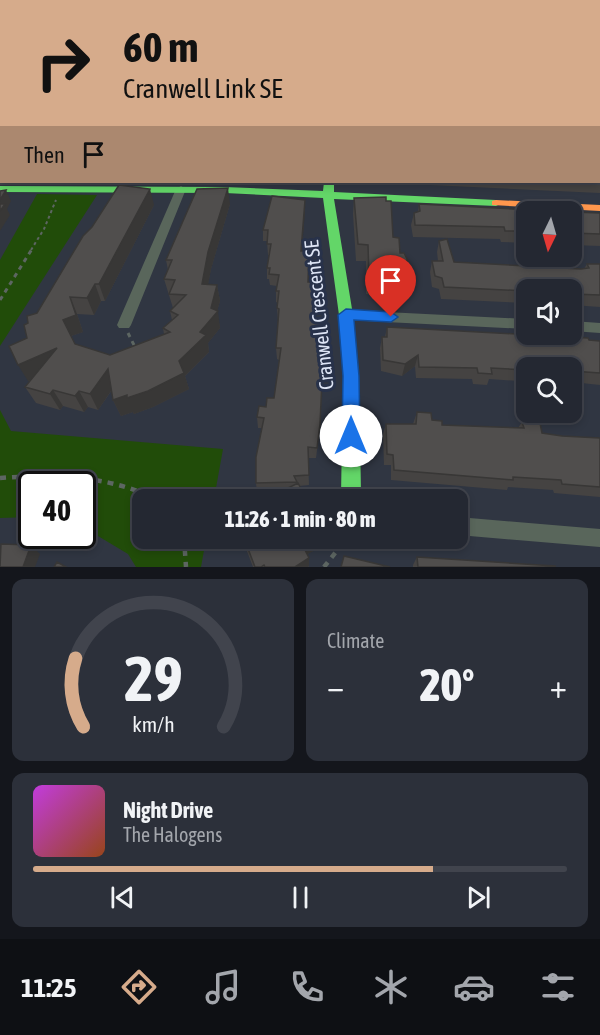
<!DOCTYPE html>
<meta charset="utf-8">
<style>
:root{--surface:#242832;--page:#2c303a;--text:#f1f3f6;--muted:#a3a6ac;--line:#41444d;--accent:#d6ab8b}
body{margin:0;font-family:"Asap Condensed",sans-serif;background:var(--page);color:var(--text);height:100vh;display:flex;flex-direction:column;font-size:22px;white-space:nowrap}
*{box-sizing:border-box;margin:0}
p{font-size:20px;color:var(--muted)}
.icon{flex:none;width:33px;height:33px;fill:none;stroke:currentColor;stroke-width:2;stroke-linecap:round;stroke-linejoin:round}
.map{position:relative;height:567px;overflow:hidden}
.panel{display:flex;flex-direction:column;gap:12px;padding:12px;background:#14161c;flex:1}
.panel>*{flex:none}
.top-card{position:absolute;left:0px;top:0px;width:600px;height:183px;box-shadow:0 3px 9px #0003,0 0 0 2px var(--line);background:#d6ab8b;color:#111;overflow:hidden}
.needle{width:39px;rotate:185deg}
.tools{position:absolute;left:516px;top:201px;display:grid;gap:12px}
.tools a{display:grid;place-items:center;width:66px;height:66px;border-radius:12px;background:var(--surface);box-shadow:0 3px 9px #0003,0 0 0 2px var(--line);font-size:30px}
.speed{position:absolute;left:18px;top:471px;display:flex;gap:12px;font-size:30px;font-weight:700;text-align:center}
.speed>*{display:grid;place-content:center;width:78px;height:78px;border-radius:50%;background:var(--surface);box-shadow:0 3px 9px #0003,0 0 0 2px var(--line);line-height:1}
.speed .limit{border:3px solid #111;border-radius:9px;background:#fff;color:#111}
.pin{position:absolute;display:grid;place-items:center;width:51px;height:51px;color:#fff;margin:-62px -26px;border-radius:50% 50% 50% 0;rotate:-45deg;box-shadow:0 0 6px #0007}
.pin .icon{rotate:45deg}
.me{position:absolute;width:66px;margin:-33px;rotate:0deg;stroke-linejoin:round;filter:drop-shadow(0 0 4px #0008)}
.turn{display:flex;align-items:center;gap:21px;height:126px;padding:0 24px;font-size:27px}
.turn .icon{width:78px;height:78px;stroke-width:2.5}
.turn b{display:block;font-size:42px;line-height:51px}
.then{display:flex;align-items:center;height:57px;padding:0 24px;background:#0003;gap:12px;font-size:22px}
.big{font-size:45px;font-weight:800;line-height:1.1}
.panel .tile{flex:1;display:flex;flex-direction:column;justify-content:center;gap:9px;min-width:0;padding:0 21px;border-radius:12px;background:var(--page)}
.panel .dial{align-items:center;gap:0}
.dial svg{height:156px;overflow:visible;fill:none;stroke:var(--line);stroke-width:7;stroke-linecap:round;text-anchor:middle}
.dial text{fill:var(--text);stroke:none}
.song{display:flex;align-items:center;gap:18px}
.cover{width:72px;height:72px;border-radius:9px;background:linear-gradient(135deg,hsl(290 70% 55%),hsl(20 70% 35%))}
.played{height:6px;border-radius:3px;background:linear-gradient(90deg,var(--accent) 75%,var(--line) 75%)}
.keys{display:flex;justify-content:space-around;direction:ltr}
.heat{display:flex;justify-content:space-between;align-items:center;font-size:33px;direction:ltr}
.panel .tiles{flex:1;display:grid;gap:12px;grid-template-columns:1fr 1fr}
.tile:last-child{grid-column:span 2}
.trip{position:absolute;left:132px;top:489px;width:336px;height:60px;border-radius:12px;background:var(--surface);box-shadow:0 3px 9px #0003,0 0 0 2px var(--line);font-weight:800;line-height:60px;text-align:center}
.tabs{display:flex;height:96px;justify-content:space-around;align-items:center;background:#0e1014;color:var(--muted)}
.tabs .icon{width:42px;height:42px}
.tabs .selected{color:var(--accent)}
.tabs b{font-size:27px;color:var(--text)}
.map>svg:first-child{display:block}
</style>
<div class="map">
<svg width="600" height="567" viewBox="0 0 600 567">
<rect width="100%" height="100%" fill="#303642"/>
<path fill="#214c09" d="M37 194 97 195 0 346V260Z
M0 410 11 431 223 449 214 499 142 500V538L206 539 201 567H136L128 554 83 527 82 484H32L31 517 0 518Z"/>
<g fill="none" stroke-linecap="round" stroke-linejoin="round">
<path stroke="#5d6662" stroke-width="2" stroke-dasharray="3 3" stroke-linecap="butt" d="M31 250 44 229 56 200"/>
<path stroke="#5d6662" stroke-width="3" stroke-dasharray="4.5 4.5" stroke-linecap="butt" d="M0 300 32 249
M128 333 136 349"/>
<path stroke="#5d6662" stroke-width="4.5" stroke-dasharray="6 6" stroke-linecap="butt" d="M0 478C55 474 108 475 158 500
M184 538 186 567
M324 567 347 538"/>
<path stroke="#59665b" stroke-width="4" d="M0 125 2 123"/>
<path stroke="#59665b" stroke-width="5" d="M0 156 2 154"/>
<path fill="#59665b" fill-rule="evenodd" d="M136 0H142L136 2Z
M301 0H307L301 2Z
M181 186 186 189 131 325 129 328H119L117 325 176 189Z
M346 310 526 319V329L346 320 341 318 340 315 341 312Z
M572 321 600 323V333L572 331Z
M458 517 600 529V547L458 535Z"/>
<path fill="#63d668" fill-rule="evenodd" d="M324 182H334V192L496 200 502 203 496 206 334 199 353 315 359 376 361 493 364 500H343L341 496 343 376 339 315 323 198 225 193 0 192V186L225 187 323 191Z"/>
<path fill="#ff974d" fill-rule="evenodd" d="M496 200 600 205V211L492 205V201Z"/>
<path fill="#b3261e" fill-rule="evenodd" d="M598 12H600V16H598Z"/>
</g>
<path fill="#454342" d="M91 0H124L123 2H91Z
M312 0H600V6H598V2H312Z
M0 50H2V111L0 114Z
M598 92H600V146H598Z
M600 166V193L409 184 408 182H598Z
M354 198 393 237 400 253 407 282 403 299 366 294V261H356L353 214Z
M305 200 302 251 316 318 318 359H323L319 434 316 458H308L309 485 299 486 278 492 257 493 256 483 262 428H258L257 417 274 398 279 360 277 359 276 348 278 320 277 308 278 303 276 302V291L277 286 270 285 269 279H267V268L269 255H268L267 241H263V230Z
M230 204 211 269 208 284 217 285 220 301 217 311 220 328 208 343 209 352 185 376 189 389 153 407 134 414 133 412 121 416 113 400 112 390 98 410 88 407 84 412 63 406 60 410 36 403 25 387 32 380 28 381V323L37 313 154 205 105 301H101L94 315 77 314 83 332 71 336 75 344 110 355 164 334 163 328 172 320 170 311 173 308 164 279 168 270 166 260Z
M419 204 526 212V243L501 242 500 239 413 237 411 225 414 213 418 212Z
M572 212 600 213V246L572 245Z
M439 241 454 262 581 269H584L587 264 600 265V307L572 305V290H526V303L441 299 439 289 432 287 430 272 432 261H438L437 252Z
M387 327 600 341V385L572 382V368H526V390L521 389 519 381 489 379 487 385 473 384 472 379 416 378 415 366 402 376 381 371 380 348 382 337H385Z
M417 412 442 425 518 428 522 422 542 433 562 436 600 438V497L554 493 553 490 508 487 507 490 391 480V465H384L383 434 386 424H413Z
M242 538H314L315 541V550L307 554 309 558V566L308 567H253Z
M417 557 555 567H413V565Z"/>
<path fill="#383736" d="M562 0H571V1L560 2Z
M0 95 2 99V111L0 114Z
M228 188 230 204 211 269 205 301 202 284 208 252Z
M150 189 154 205 105 301 99 284Z
M6 190 11 201 7 209 10 215 0 231V200Z
M305 200V211L301 262V251Z
M95 284 101 301 94 315 87 298Z
M217 285 220 301 217 312 218 311 220 328 208 343 209 352 185 376 189 389 153 407 134 414 133 412 121 416 113 400 179 361 200 332 211 308Z
M70 297 77 314 83 332 71 336 63 320Z
M57 348 66 365 28 381 18 365Z
M418 355 415 366 402 376 405 364Z
M108 369 115 385 98 410 90 394Z
M53 390 63 406 60 410 50 394Z
M79 391 88 407 84 412 75 396Z
M315 541V550L304 556V548Z
M31 545 40 554 35 567H23Z
M309 558V566L308 567H295Z"/>
<path fill="#504e4d" stroke="#383736" stroke-width="1.5" d="M148 0H291L290 2H147Z
M312 0H562L560 2H312Z
M0 50H2V83H0Z
M598 92H600V136H598Z
M598 166H600V182L598 181Z
M119 185 150 189 99 284H95L87 298 70 297 76 315 63 320 75 344 110 355 170 332 163 328 178 315 170 311 186 295 169 294 175 280 164 279 172 260H166L197 189 228 188 208 252 202 284 217 285 211 308 218 311 200 332 206 335 179 361 184 373 148 391 127 398V395L113 400 108 369 90 394 79 391 75 396 53 390 50 394 25 387 57 348 18 365 9 346 27 338 24 325 28 323 27 316 37 313 83 236 92 227Z
M6 190 0 200V191Z
M272 196 305 200 301 251H309L308 282H316V318H321L318 359H323L320 424 317 448 308 447 309 475 294 476 297 482 256 483V457L264 418 257 417 259 406 266 407 267 398H274L281 348H276L279 309 277 308 279 291H276L279 275 269 274 270 268H267L271 244H267L268 230H263Z
M386 197V201H391L393 237 399 238 400 253H404L407 259V282L369 277 368 245 358 244 354 198Z
M0 204H5L0 211Z
M419 204 570 212H526V232L518 231H505L504 227 415 225 414 213 420 211Z
M572 212 600 213V234L572 233Z
M447 239 454 262 581 269 589 268 587 264H600V295L572 294V290H526V291L444 287 442 278 435 276 432 261H443L439 241Z
M387 327 588 338 589 340 600 341V373L572 371V368H526V376L525 370 491 368 492 374 478 373 477 368 419 367 418 355 405 364 383 360 382 337H387Z
M417 412 431 413 432 420 442 421V425L524 428 522 422 540 423 542 433 562 436 600 438V487L562 484 561 480 513 477V480L394 470 393 455 387 454 386 424H416Z
M298 483 307 500H264Z
M244 538H314L315 541 304 548 309 558 295 567H265L264 565 261 567H255Z
M1 544 31 545 23 567H0Z
M344 556 390 567H341Z
M417 557 555 566V567H418Z
M57 562 66 567H54Z"/>
<path fill="#1a73e8" stroke="#114b97" stroke-width="1.5" d="M346 309 391 312 398 317 391 322 354 320 359 376 360 436 357 442 351 444 344 442 342 436 343 376 338 315Z"/>
<g text-anchor="middle" stroke-width="6" stroke-linejoin="round" paint-order="stroke">
<g font-size="20" fill="#dee5f5" stroke="#28324a">
<text transform="translate(319 315) rotate(-96)" y="7">Cranwell Crescent SE</text>
</g>
</g>
</svg>
<div class="tools">
<a><svg class="needle" viewBox="-14 -14 28 28"><path d="M0-13l5 13h-10z" fill="#e53935"/><path d="M0 13l5-13h-10z" fill="#a3a6ac"/></svg></a>
<a><svg class="icon" aria-label="sound" viewBox="0 0 24 24"><path d="M4 9h4l5-4v14l-5-4H4zM17 9q2 3 0 6"/></svg></a>
<a><svg class="icon" aria-label="search" viewBox="0 0 24 24"><circle cx="10" cy="10" r="6"/><path d="M15 15l6 6"/></svg></a>
</div>
<div class="speed"><div class="limit">40</div></div>
<div class="pin" style="left:391px;top:317px;background:#d93025"><svg class="icon" aria-label="arrive" viewBox="0 0 24 24"><path d="M6 21V4h12l-3 4 3 4H6"/></svg></div>
<svg class="me" style="left:351px;top:436px" viewBox="-20 -20 40 40"><circle r="19" fill="#fff"/><path d="M0-13L10 11 0 6-10 11z" fill="#1a73e8"/></svg>
<div class="trip">11:26 · 1 min · 80 m</div>
<div class="top-card">
<div class="turn"><svg class="icon" aria-label="right" viewBox="0 0 24 24"><path d="M7 20v-9h11M14 6l5 5-5 5"/></svg><div><b>60 m</b>Cranwell Link SE</div></div>
<div class="then">Then<svg class="icon" aria-label="arrive" viewBox="0 0 24 24"><path d="M6 21V4h12l-3 4 3 4H6"/></svg></div>
</div>
</div>
<section class="panel">
<div class="tiles">
<div class="tile dial"><svg viewBox="0 0 100 80">
<path d="M14 69A42 42 0 1 1 86 69"/>
<path d="M14 69A42 42 0 0 1 10 34" stroke="#d6ab8b"/>
<text x="50" y="56" font-size="32" font-weight="700">29</text>
<text x="50" y="72" font-size="11">km/h</text>
</svg></div>
<div class="tile"><p>Climate</p>
<div class="heat"><a>−</a><b class="big">20°</b><a>+</a></div>
</div>
<div class="tile">
<div class="song"><i class="cover"></i><div><b>Night Drive</b><p>The Halogens</p></div></div>
<div class="played"></div>
<div class="keys"><svg class="icon" aria-label="previous" viewBox="0 0 24 24"><path d="M18 5L8 12l10 7zM5 5v14"/></svg><svg class="icon" aria-label="pause" viewBox="0 0 24 24"><path d="M8 5v14M16 5v14"/></svg><svg class="icon" aria-label="next" viewBox="0 0 24 24"><path d="M6 5l10 7-10 7zM19 5v14"/></svg></div>
</div>
</div>
</section>
<nav class="tabs">
<b>11:25</b>
<svg class="icon selected" aria-label="directions" viewBox="0 0 24 24"><path d="M12 3l9 9-9 9-9-9zM9 14v-3h6M13 9l2 2-2 2"/></svg>
<svg class="icon" aria-label="music" viewBox="0 0 24 24"><path d="M9 18V5l10-2v13"/><circle cx="6" cy="18" r="3"/><circle cx="16" cy="16" r="3"/></svg>
<svg class="icon" aria-label="phone" viewBox="0 0 24 24"><path d="M5 4h4l2 5-3 2q2 4 5 5l2-3 5 2v4C11 20 4 13 5 4z"/></svg>
<svg class="icon" aria-label="climate" viewBox="0 0 24 24"><path d="M12 3v18M4 7l16 10M4 17L20 7"/></svg>
<svg class="icon" aria-label="car" viewBox="0 0 24 24"><path d="M5 17H2v-5l4-1 3-4h7l3 4 3 1v5h-3M9 17h6M6 11h13"/><circle cx="7" cy="17" r="2"/><circle cx="17" cy="17" r="2"/></svg>
<svg class="icon" aria-label="filters" viewBox="0 0 24 24"><path d="M4 7h16M4 17h16"/><circle cx="9" cy="7" r="2"/><circle cx="15" cy="17" r="2"/></svg>
</nav>
